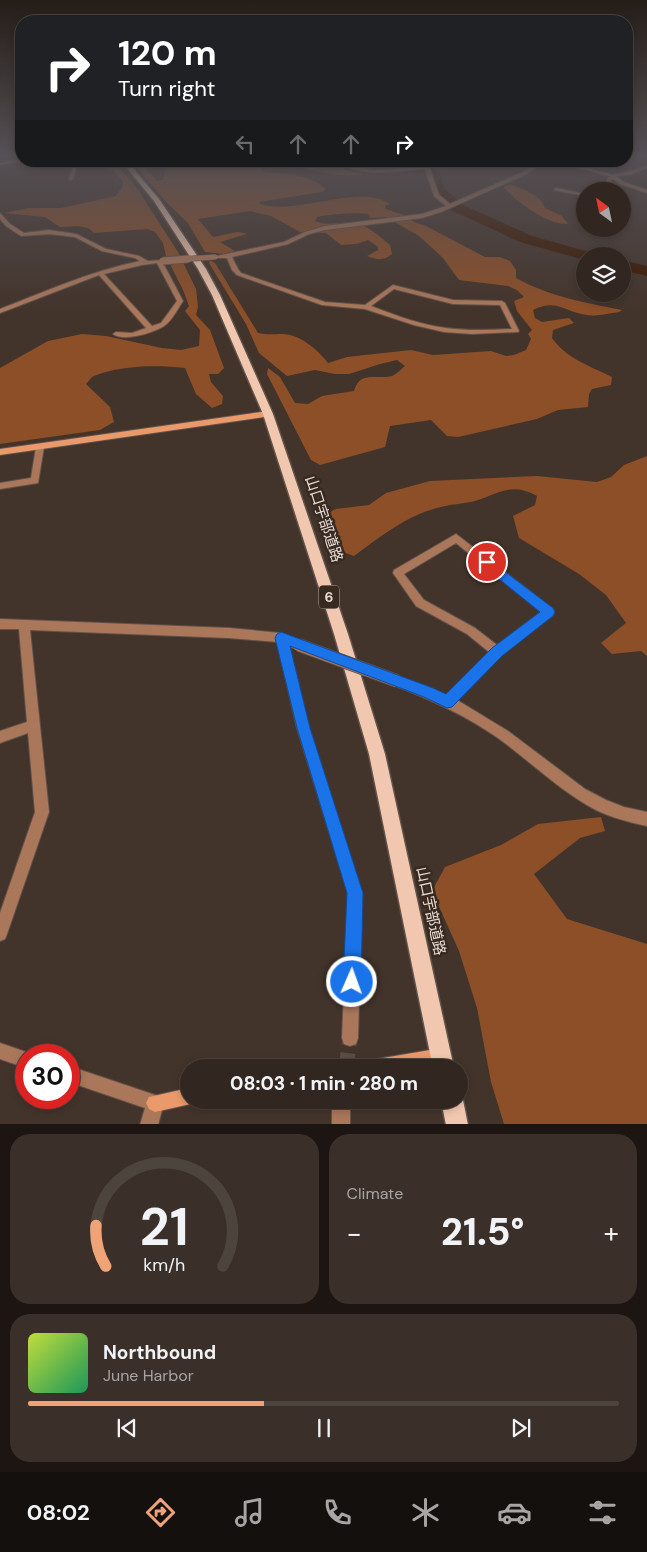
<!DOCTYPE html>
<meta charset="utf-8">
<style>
:root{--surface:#322720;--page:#3a2f29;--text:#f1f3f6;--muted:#a8a5a5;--line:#4d443e;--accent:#efa377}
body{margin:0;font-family:"DM Sans","Noto Sans JP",sans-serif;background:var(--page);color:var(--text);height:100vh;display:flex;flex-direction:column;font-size:19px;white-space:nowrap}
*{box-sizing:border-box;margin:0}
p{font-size:16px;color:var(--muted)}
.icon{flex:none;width:28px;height:28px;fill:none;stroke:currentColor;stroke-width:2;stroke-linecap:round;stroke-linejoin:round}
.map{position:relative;height:1124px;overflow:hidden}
.details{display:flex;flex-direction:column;gap:10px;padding:10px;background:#1c1512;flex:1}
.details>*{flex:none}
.hud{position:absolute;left:15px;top:15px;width:618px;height:152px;border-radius:20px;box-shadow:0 2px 8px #0003,0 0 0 1px var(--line);background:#202124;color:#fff;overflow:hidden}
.needle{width:32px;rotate:327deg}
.tools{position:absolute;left:576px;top:182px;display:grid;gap:10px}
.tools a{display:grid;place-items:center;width:55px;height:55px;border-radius:50%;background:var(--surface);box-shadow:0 2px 8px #0003,0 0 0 1px var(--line);font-size:25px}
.speed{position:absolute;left:15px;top:1044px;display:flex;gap:10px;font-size:25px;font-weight:700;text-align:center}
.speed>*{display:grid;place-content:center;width:65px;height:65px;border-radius:50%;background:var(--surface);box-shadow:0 2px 8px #0003,0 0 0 1px var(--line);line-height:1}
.speed .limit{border:8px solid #d22;background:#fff;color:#111}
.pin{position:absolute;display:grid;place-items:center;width:42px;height:42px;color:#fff;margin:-21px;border:2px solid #fff;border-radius:50%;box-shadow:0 1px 5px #0007}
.me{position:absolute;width:55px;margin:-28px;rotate:2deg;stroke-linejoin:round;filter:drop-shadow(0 0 4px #0008)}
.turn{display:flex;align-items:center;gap:18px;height:105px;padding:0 20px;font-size:22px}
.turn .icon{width:65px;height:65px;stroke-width:2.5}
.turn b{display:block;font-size:35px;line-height:42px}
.lanes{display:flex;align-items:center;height:48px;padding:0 20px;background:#0003;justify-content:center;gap:25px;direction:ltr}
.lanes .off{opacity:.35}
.big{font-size:38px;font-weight:800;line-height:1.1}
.details .widget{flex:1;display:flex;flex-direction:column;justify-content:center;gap:8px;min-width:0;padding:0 18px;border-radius:20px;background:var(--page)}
.details .dial{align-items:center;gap:0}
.dial svg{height:130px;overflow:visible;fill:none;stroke:var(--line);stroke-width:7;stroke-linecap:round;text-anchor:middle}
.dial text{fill:var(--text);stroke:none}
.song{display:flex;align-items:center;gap:15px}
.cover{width:60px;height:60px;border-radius:8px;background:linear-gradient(135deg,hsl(70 70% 55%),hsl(150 70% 35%))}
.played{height:5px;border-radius:2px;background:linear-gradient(90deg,var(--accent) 40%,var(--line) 40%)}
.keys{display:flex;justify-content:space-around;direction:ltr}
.heat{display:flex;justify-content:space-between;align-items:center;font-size:28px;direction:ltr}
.details .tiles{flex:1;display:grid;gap:10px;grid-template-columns:1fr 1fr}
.widget:last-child{grid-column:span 2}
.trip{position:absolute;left:180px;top:1059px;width:288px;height:50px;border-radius:25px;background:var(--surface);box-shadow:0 2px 8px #0003,0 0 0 1px var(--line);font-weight:800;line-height:50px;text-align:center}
.tab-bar{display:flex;height:80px;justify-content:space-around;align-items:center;background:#14100d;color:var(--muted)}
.tab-bar .icon{width:35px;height:35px}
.tab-bar .active{color:var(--accent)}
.tab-bar b{font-size:22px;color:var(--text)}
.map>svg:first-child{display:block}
</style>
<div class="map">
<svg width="647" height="1125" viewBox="0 0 647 1125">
<rect width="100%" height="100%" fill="#43342b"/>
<path fill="#8c4f28" d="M103 161H112L133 182 178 252 196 289 198 307 196 315 210 330 224 368 218 374H209L211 382 223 396 222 404 212 408 196 394 185 368C157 365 121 365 94 376 91 377 89 381 86 384L110 407 114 422 100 430 0 444V368L48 341 82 334 106 336 162 348 181 350 199 346 200 330 185 311 189 306 183 290 166 256 163 243 155 232 148 229 94 233 88 228 78 226 60 227 45 217 4 213 29 208H61L116 196 123 186V181Z
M131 161H139L157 181 163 180 166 167 171 163 169 161H331L347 170 365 174C331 181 298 160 264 166L261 170C267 174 273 172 281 173 295 174 316 179 326 189L322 192 259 202 260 204C298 216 357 183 390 204L385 206 386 209 404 215 414 222 426 226 485 257H500L510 261 516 270V278C548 296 586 303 622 310L619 312C609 313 596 317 587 315 563 312 558 298 533 310L535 318 542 322 569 318 574 323 553 330 552 338C567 359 590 366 612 377L611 385 592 389 589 394 588 407 558 410 537 419 458 437 447 436 431 420 390 426 385 447 320 465 311 460 267 374 268 368 280 377 295 403 308 404 322 396 354 391C360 370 376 380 392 376 397 374 401 369 405 366L397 360 380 364 349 374H335L315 370 287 376 259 353 246 324 209 263 210 260 215 263 258 333C267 335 273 334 282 334 300 334 318 350 328 363L347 357 411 350 433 355 491 351 506 356 514 355 526 350 531 339 528 334 532 330 517 311 514 301 524 297 517 290 508 286 459 280 443 258 419 236 386 217 370 218 368 214C355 212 330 214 317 217L315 221C328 227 340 221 354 223 368 225 379 236 390 245L392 254C384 261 376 260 367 256L378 250V247L368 240 357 244 341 245 326 233 300 232 271 216 250 211 198 219 213 237 238 232 247 234 220 242 235 251 224 254 205 252 188 223 166 202Z
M510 184C523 189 541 195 545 208L562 216 568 224C547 225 517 202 503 187Z
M647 456V656L641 651 612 654 601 643 626 623 606 595 579 574 519 538 513 516 535 505 537 496C511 482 500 493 475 501 463 504 450 504 437 508 406 516 380 537 354 556L340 551 325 514 336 509 369 505 386 493 430 481 537 476 597 482 611 477 624 465Z
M601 817 605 831 580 838 534 874 567 919 647 944V1124H504L491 1082 477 1008 459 951 432 891 445 867 501 845 538 824Z"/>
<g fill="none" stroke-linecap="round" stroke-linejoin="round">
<path fill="#3b1801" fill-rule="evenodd" d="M425 161H437L444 188 463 205 532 236 593 253 595 256H585V260L520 242 453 211 437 198 430 188Z
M622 260 647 266V276L622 270Z"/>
<path stroke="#5c4d45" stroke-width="15" stroke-dasharray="15 8" stroke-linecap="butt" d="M346 1068 350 1038"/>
<g stroke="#61524a" stroke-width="2">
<path id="lane" d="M610 175H614L624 182 647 190V193L620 184 613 179 611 180V191H607V180Z
M556 188 585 194V196L554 190Z"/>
</g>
<g stroke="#61524a" stroke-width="2">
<path id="street" d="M74 161H78L73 179 71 180 69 179Z
M335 161C348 161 360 170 373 170 392 171 410 165 429 166L439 195 450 204 523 172 539 161H544L527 174 441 212 422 218 325 230 309 234 288 244 232 257 238 269 241 273 325 302 365 305 393 285 453 300 502 301 505 303 519 331 518 332 472 334 444 332 414 325 365 309 322 305 237 275 232 270 227 258H213L212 257 284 242 305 232 325 226 422 214 446 206 434 196 425 169C394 171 363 179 335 161ZM394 289 453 304 500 305 512 329C490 330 467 331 446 328 420 325 395 315 371 306Z
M555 161H563L612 175 629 172 647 165V168L632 174 612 177Z
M0 213 10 224 24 233 49 230 76 234 106 249 139 256 148 261 165 260V262L163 263 183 301C178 308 172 321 164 326 153 333 124 342 113 334L116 332 132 333 146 328 99 275 0 313V309C47 291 91 271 140 261L135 258 102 251 75 237 49 234 21 236 6 226 0 219ZM157 263 177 301 161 323 152 326 104 274 142 265Z
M40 444 44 447 38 483 0 489V483L31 478 36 447Z
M456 534 553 609 554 612 553 615 501 655 457 700 508 731 585 789 606 800 624 807 647 812V826C629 822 612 818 596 810 560 791 531 762 498 738 465 715 430 699 393 685L391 681 393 677 397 676 446 695 489 652 467 634 416 606 393 573 394 570ZM456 543 541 612 497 645 475 628 424 600 404 574Z
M0 619 229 628 281 633 303 642 305 645 303 648 299 650 288 646 309 728 362 893 358 1038 356 1044 350 1046 344 1044 342 1038 348 893 297 728 277 642 229 638 30 630 49 812 7 934 5 939 0 941V913L35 812 28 733 0 743V731L27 722 19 629H0Z
M0 1043 32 1054 26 1055V1068L0 1059Z
M69 1066 161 1097 164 1103 158 1125H140L145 1108 69 1082Z
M335 1100H347L350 1106V1125H332V1106Z"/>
</g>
<g stroke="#61524a" stroke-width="2">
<path id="secondary" d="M21 159 22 161 0 165V163Z
M268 411 272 414 271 416 0 455V449Z
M442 1048 448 1050 450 1056 448 1062C422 1072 390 1068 363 1068L365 1062 371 1060Z
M189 1088V1100H196L195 1103 155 1112 149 1109 146 1103 149 1097Z"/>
</g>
<g stroke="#61524a" stroke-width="3">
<path id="primary" d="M121 161H127L159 199 206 269 220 295 273 414 348 634 385 754 454 1068H433L369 754 334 634 263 414 212 295 198 269 154 201Z
M459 1092 463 1100 468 1125H446L441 1100H459Z"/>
</g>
<use href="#lane" fill="#aa775a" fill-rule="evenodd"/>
<use href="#street" fill="#aa775a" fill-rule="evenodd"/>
<use href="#secondary" fill="#ea9a6a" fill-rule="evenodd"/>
<use href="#primary" fill="#f1c7af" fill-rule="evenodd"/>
<g stroke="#61524a" stroke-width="6" stroke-linecap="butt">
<path id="street-bridge-far2" d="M172 260 215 257"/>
</g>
<g stroke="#61524a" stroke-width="9" stroke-linecap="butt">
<path id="street-bridge-far1" d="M163 261 188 259"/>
</g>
<g stroke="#61524a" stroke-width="14" stroke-linecap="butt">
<path id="street-bridge" d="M299 645 397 681"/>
</g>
<use href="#street-bridge-far2" stroke="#aa775a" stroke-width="5"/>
<use href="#street-bridge-far1" stroke="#aa775a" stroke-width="7"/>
<use href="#street-bridge" stroke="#aa775a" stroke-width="12"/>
</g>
<linearGradient id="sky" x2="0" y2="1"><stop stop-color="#251d18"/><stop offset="0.5" stop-color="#555055"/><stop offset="1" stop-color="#555055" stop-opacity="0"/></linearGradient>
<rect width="647" height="311" fill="url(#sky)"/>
<path fill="#1a73e8" stroke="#114b97" d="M487 558 553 608 555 612 553 616 502 656 452 707 447 708 424 697 290 646 310 728 363 893 361 982 358 989 352 991 346 989 343 982 347 893 297 728 275 638 277 634 281 632 433 688 446 694 492 648 540 612 483 566 481 562Z"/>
<g text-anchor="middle" stroke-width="5" stroke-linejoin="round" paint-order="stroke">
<rect fill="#392a21" stroke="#b3a7a0" stroke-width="1" x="319" y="585.5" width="20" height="23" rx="4"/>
<g font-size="14" font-weight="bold" fill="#e7ddd7">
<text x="329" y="602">6</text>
</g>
<g font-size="15" fill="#e7ddd7" stroke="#392a21">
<text transform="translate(324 519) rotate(72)" y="5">山口宇部道路</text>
<text transform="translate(431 911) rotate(78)" y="5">山口宇部道路</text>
</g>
</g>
</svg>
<div class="tools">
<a><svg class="needle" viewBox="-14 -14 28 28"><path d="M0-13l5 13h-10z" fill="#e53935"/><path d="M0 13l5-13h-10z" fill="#a8a5a5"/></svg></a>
<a><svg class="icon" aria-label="layers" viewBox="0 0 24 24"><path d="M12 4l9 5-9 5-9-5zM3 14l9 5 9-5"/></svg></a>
</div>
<div class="speed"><div class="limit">30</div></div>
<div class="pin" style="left:487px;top:562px;background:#d93025"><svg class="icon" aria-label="arrive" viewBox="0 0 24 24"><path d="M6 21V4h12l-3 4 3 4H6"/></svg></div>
<svg class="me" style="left:352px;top:982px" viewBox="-20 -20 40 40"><circle r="17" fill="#1a73e8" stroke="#fff" stroke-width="3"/><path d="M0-11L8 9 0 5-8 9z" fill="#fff"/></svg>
<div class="trip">08:03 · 1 min · 280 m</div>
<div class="hud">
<div class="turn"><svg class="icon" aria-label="right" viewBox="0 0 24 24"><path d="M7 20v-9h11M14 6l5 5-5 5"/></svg><div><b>120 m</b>Turn right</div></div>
<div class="lanes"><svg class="icon off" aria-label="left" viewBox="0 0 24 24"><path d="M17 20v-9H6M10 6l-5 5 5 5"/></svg><svg class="icon off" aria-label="ahead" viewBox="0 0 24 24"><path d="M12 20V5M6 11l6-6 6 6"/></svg><svg class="icon off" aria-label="ahead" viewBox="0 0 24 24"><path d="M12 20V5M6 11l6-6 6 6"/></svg><svg class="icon" aria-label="right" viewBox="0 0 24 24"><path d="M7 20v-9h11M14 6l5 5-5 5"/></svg></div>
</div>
</div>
<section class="details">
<div class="tiles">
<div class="widget dial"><svg viewBox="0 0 100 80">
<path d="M14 69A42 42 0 1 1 86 69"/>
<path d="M14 69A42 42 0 0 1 8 44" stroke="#efa377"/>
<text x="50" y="56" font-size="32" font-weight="700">21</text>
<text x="50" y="72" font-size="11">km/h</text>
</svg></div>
<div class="widget"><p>Climate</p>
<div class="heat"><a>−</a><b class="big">21.5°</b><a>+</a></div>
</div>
<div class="widget">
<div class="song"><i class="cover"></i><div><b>Northbound</b><p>June Harbor</p></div></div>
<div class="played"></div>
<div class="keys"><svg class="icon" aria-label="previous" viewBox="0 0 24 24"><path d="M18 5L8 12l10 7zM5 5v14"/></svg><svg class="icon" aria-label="pause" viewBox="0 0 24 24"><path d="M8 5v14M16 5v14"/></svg><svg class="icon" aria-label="next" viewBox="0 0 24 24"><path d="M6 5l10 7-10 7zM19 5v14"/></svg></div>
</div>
</div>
</section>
<nav class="tab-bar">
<b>08:02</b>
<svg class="icon active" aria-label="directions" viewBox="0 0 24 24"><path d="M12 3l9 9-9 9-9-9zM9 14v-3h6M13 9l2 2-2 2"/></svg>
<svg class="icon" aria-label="music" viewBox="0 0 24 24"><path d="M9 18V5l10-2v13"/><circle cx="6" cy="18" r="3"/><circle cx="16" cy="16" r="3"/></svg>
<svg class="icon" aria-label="phone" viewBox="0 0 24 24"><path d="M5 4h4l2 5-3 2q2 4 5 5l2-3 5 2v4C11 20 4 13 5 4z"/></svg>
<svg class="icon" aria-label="climate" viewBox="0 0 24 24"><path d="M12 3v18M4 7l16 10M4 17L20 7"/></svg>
<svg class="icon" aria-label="car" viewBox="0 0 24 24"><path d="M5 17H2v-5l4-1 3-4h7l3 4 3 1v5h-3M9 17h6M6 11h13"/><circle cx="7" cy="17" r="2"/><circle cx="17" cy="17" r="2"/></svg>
<svg class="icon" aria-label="filters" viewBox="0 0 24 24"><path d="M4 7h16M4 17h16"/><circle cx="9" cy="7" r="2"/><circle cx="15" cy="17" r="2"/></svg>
</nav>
